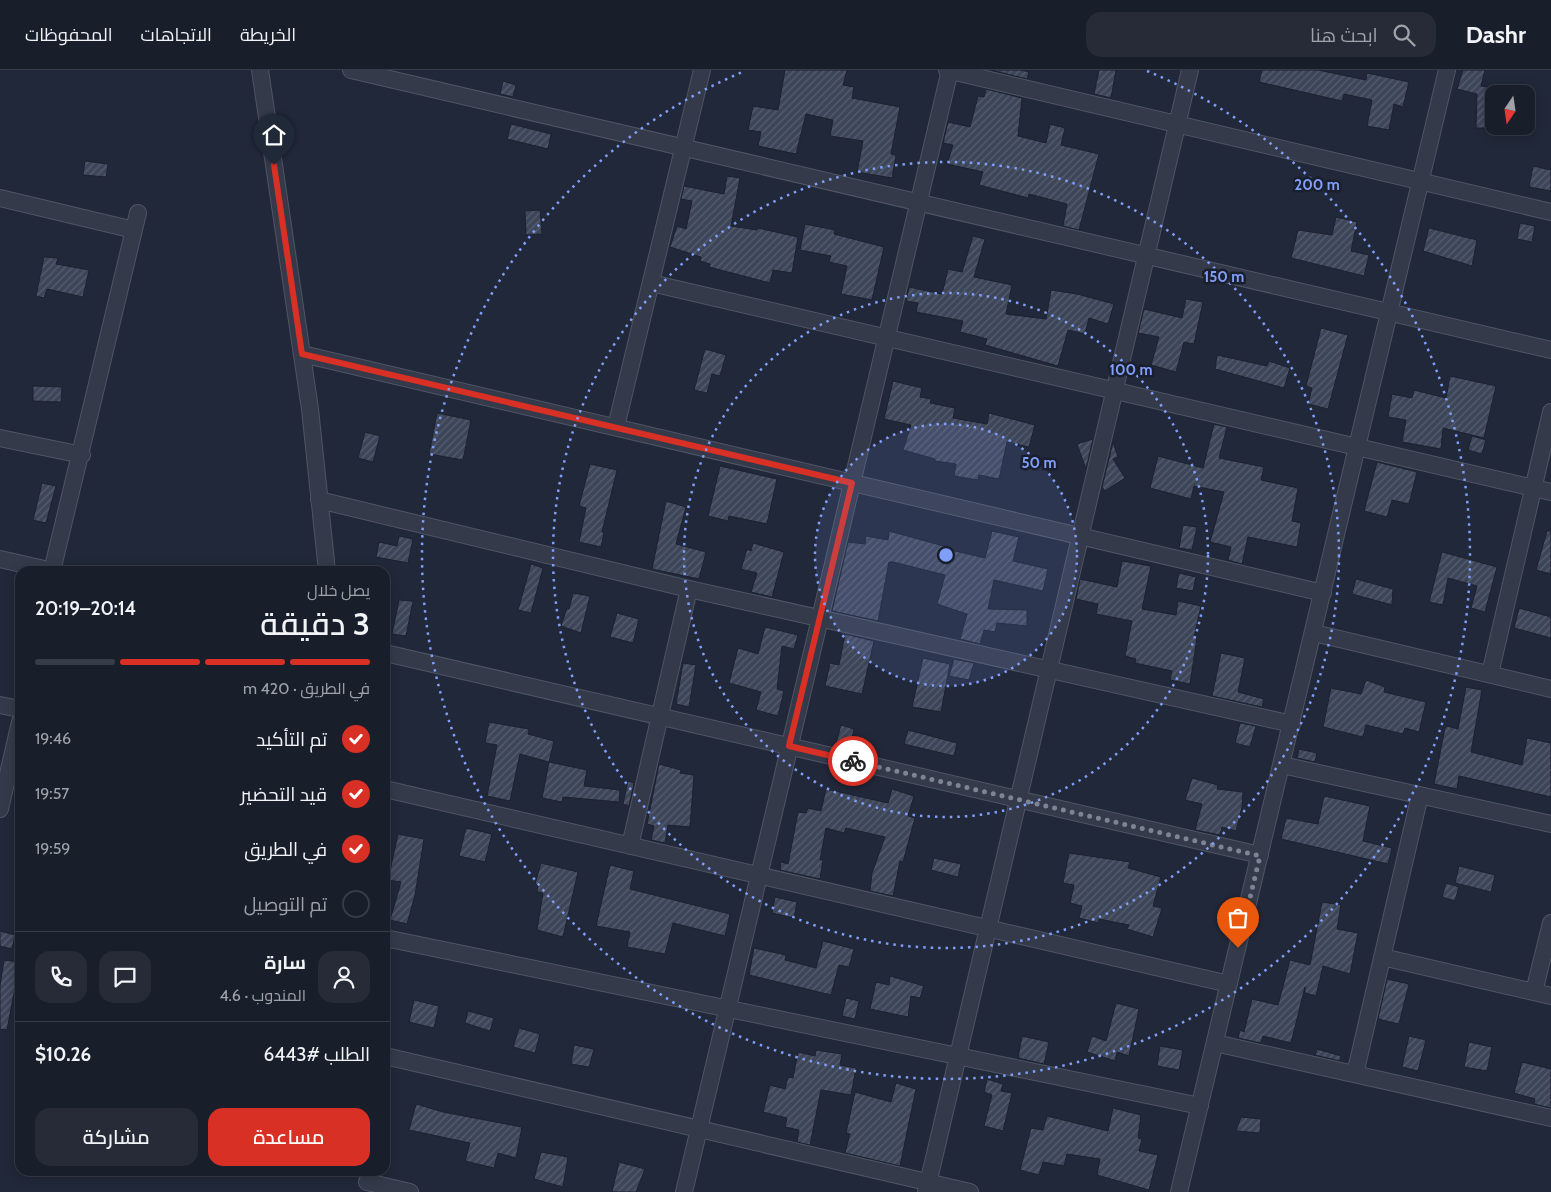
<!DOCTYPE html>
<html lang="ar">
<meta charset="utf-8">
<style>
body{margin:0;font-family:Cabin,Cairo,sans-serif;background:#262b37;color:#f1f3f6;direction:rtl;height:100vh;display:flex;flex-direction:column;font-size:19px;white-space:nowrap}
*{box-sizing:border-box;margin:0}
p{font-size:16px;color:#9fa2a9}
.icon{flex:none;width:28px;height:28px;fill:none;stroke:currentColor;stroke-width:2;stroke-linecap:round;stroke-linejoin:round}
.map{position:relative;flex:1;overflow:hidden;direction:ltr}
.details{position:absolute;left:15px;top:496px;width:375px;height:610px;display:flex;flex-direction:column;background:#191e2b;border-radius:15px;box-shadow:0 2px 12px #0003,0 0 0 1px #373c47;direction:rtl}
.details>*{flex:none}
.needle{width:32px;rotate:193deg}
.controls{position:absolute;left:1485px;top:15px;display:grid;gap:10px}
.controls a{display:grid;place-items:center;width:50px;height:50px;border-radius:10px;background:#191e2b;box-shadow:0 2px 12px #0003,0 0 0 1px #373c47;font-size:25px}
.pin{position:absolute;display:grid;place-items:center;width:42px;height:42px;color:#fff;margin:-51px -21px;border-radius:50% 50% 50% 0;rotate:-45deg;box-shadow:0 0 5px #0007}
.pin .icon{rotate:45deg}
.courier{position:absolute;display:grid;place-items:center;width:50px;height:50px;margin:-25px;border:4px solid #d93025;border-radius:50%;background:#fff;color:#222;box-shadow:0 1px 6px #0007}
.head em{font-style:normal;font-weight:600}
.head div{display:flex;flex-direction:column-reverse}
.head{display:flex;align-items:center;justify-content:space-between;height:85px;padding:0 20px}
h1{font-size:32px;font-weight:600;line-height:38px}
.bar{display:grid;grid-template-columns:repeat(4,1fr);gap:8px 5px;align-content:center;height:60px;padding:0 20px}
.bar i{height:6px;border-radius:4px;background:#373c47}
.bar .on{background:#d93025}
.bar p{grid-column:span 4}
.line{display:flex;align-items:center;gap:12px;padding:0 20px;border-top:1px solid #373c47}
.line div{flex:1}
.round{display:grid;place-items:center;flex:none;width:52px;height:52px;border-radius:15px;background:#262b37}
ol{padding:0 20px;list-style:none}
li{display:flex;align-items:center;gap:15px;height:55px}
li p{margin-inline-start:auto}
li .icon{padding:5px;border-radius:50%;background:#d93025;color:#fff;stroke-width:4}
li:last-child{color:#9fa2a9}
li i{width:28px;height:28px;border:2px solid #373c47;border-radius:50%}
.cta{display:flex;gap:10px;margin-top:auto;padding:10px 20px}
.cta a{flex:1;height:58px;border-radius:15px;background:#d93025;color:#fff;font-size:20px;font-weight:600;line-height:58px;text-align:center}
.cta a+a{background:#262b37;color:#f1f3f6}
header{display:flex;align-items:center;gap:30px;box-sizing:border-box;height:70px;padding:0 25px;background:#191e2b;border-bottom:1px solid #373c47}
header strong{font-size:24px}
nav{display:flex;gap:28px;margin-inline-start:auto;font-size:18px}
.search{width:350px;height:45px;background:#262b37;display:flex;align-items:center;gap:12px;box-sizing:border-box;padding:0 18px;border-radius:15px;color:#9fa2a9;font-size:19px}
.map>svg:first-child{display:block}
</style>
<header>
<strong>Dashr</strong>
<div class="search"><svg class="icon" aria-label="search" viewBox="0 0 24 24"><circle cx="10" cy="10" r="6"/><path d="M15 15l6 6"/></svg>ابحث هنا</div>
<nav><a>الخريطة</a><a>الاتجاهات</a><a>المحفوظات</a></nav>
</header>
<div class="map">
<svg width="1551" height="1122" viewBox="0 0 1551 1122">
<defs>
<pattern id="building-hatch" width="6" height="6" patternUnits="userSpaceOnUse" patternTransform="scale(1.25)"><rect width="6" height="6" fill="#3d4559"/><path d="M-1 1l2-2M0 6l6-6M5 7l2-2" fill="none" stroke="#565e6f"/></pattern>
</defs>
<rect width="100%" height="100%" fill="#212839"/>
<!-- building -->
<path fill="url(#building-hatch)" stroke="#1c2130" d="M785,0h62l-4,15 11,2 -2,11 48,9 -9,47 5,1 -4,23 -35,-6 6,-31 -33,-5 3,-16 -27,-6 -10,40 -38,-8 3,-14 -13,-2 5,-24 25,4z
M991,0h30l8,2 -2,7z
M1099,0h17l-5,28 -17,-4z
M1262,0h56l48,10 1,-7 42,9 -6,25 -9,-3 -5,26 -22,-4 5,-26 -28,-6 -2,7 -83,-19z
M1463,0h22l-4,16 13,2v40h-18l1,-34 -20,-5z
M503,11l13,4 -3,12 -13,-3z
M986,19l36,9 -4,38 28,7 4,-19 15,4 -4,17 38,9 -20,76 -16,-4 4,-22 -38,-10 -1,4 -49,-13 4,-13 -36,-8 6,-19 -10,-2 5,-21 22,5 8,-31 6,1z
M511,54l40,10 -3,15 -41,-10z
M85,91l23,3 -2,13 -23,-2z
M1533,96l18,4v21l-22,-4z
M727,106l13,2 -9,48 26,4 1,-2 40,9 -6,36 -19,-3 -3,13 -61,-16 1,-3 -10,-3 1,-4 -31,-10 7,-21 9,3 6,-28 -11,-2 3,-13 40,8z
M540,140l2,24 -16,1 -1,-24z
M1336,147l21,5 -6,29 18,4 -5,21 -73,-18 7,-28 34,5z
M1520,153l15,3 -3,16 -15,-3z
M805,154l30,6 -1,4 50,13 -12,53 -31,-6 6,-28 -18,-4 2,-6 -31,-6z
M1429,158l48,12 -5,26 -49,-15z
M973,166l12,3 -11,38 38,8 -6,29 40,5 5,-29 26,4 37,10 -6,20 -19,-6 -4,16 -17,-4 -10,36 -73,-21 2,-6 -27,-7 3,-11 -47,-9 2,-9 -12,-2 3,-14 33,7 6,-25 14,3z
M44,187l14,1 -2,6 33,6 -6,27 -36,-8 -3,9 -8,-2z
M1186,229l17,3 -9,42 -10,-2 -8,30 -25,-7 8,-28 -21,-4 6,-24 38,9z
M1321,258l27,7 -20,74 -20,-5 4,-16 -6,-2z
M705,279l21,6 -6,21 -8,-2 -5,19 -13,-3z
M1217,285l50,11 2,-5 21,7 -6,20 -69,-19z
M1450,306l46,10 -12,52 -41,-10 -2,21 -39,-7 4,-22 -18,-3 4,-23 20,4 2,-8 32,8z
M893,311l29,7 -2,9 11,2 -1,4 25,5 -2,10 34,6 2,-11 46,12 -6,22 -22,-5 -8,37 -20,-4 -1,5 -24,-4 2,-12 -21,-3v-2l-32,-9 8,-25 -27,-6z
M33,316l29,1 -1,15 -28,-1z
M437,343l34,7 -8,40 -34,-6z
M1214,354l13,3 -8,31 45,9 -3,13 37,8 -6,33 9,2 -4,24 -49,-10 -6,27 -14,-4 3,-13 -21,-5 14,-50 -30,-6 -3,13 -41,-11 8,-32 45,12z
M365,362l15,4 -7,26 -15,-4z
M1472,366l14,4 -4,14 -14,-4z
M1093,369l-7,30 -9,-25z
M1113,372l5,15 -5,2 12,19 -20,13 -3,-4z
M1377,392l40,10 -8,32 -17,-4 -5,17 -23,-6z
M590,394l27,6 -15,62 2,1 -3,14 -22,-5 7,-34 -7,-2z
M720,396l57,13 -10,45 -38,-8 -1,5 -20,-5z
M42,413l14,3 -10,37 -13,-3z
M666,431l20,6 -10,37 30,8 -7,27 -47,-10z
M1183,455l14,2 -5,23 -13,-2z
M889,461l62,17v2l34,8 7,-27 27,6 -6,24 35,8 -5,22 -49,-11 -6,29 39,1v16l-30,-3 -2,9 -11,-2 -4,14 -20,-5 7,-25 -30,-10 8,-29 -52,-13h-4l-11,59 -46,-10 16,-69 17,2 1,-8 22,4z
M1547,461h4v43l-15,-4z
M399,466l14,3 -5,24 -32,-6 3,-15 18,4z
M753,473l31,9 -12,45 -21,-5 6,-19 -16,-4 6,-20 4,2z
M1442,482l55,15 -12,45 -14,-4 6,-22 -29,-8 -5,27 -14,-3z
M1122,491l29,5 -9,43 34,6 2,-14 23,5 -7,31 3,1 -7,46 -20,-4 2,-9 -37,-8 1,-4 -11,-3 7,-35 -36,-7 2,-10 -22,-5 4,-20 37,8z
M531,494l12,4 -12,45 -13,-3z
M1179,503l17,4 -3,14 -17,-3z
M1356,509l37,10 -1,16 -40,-11z
M573,523l17,3 -9,37 -20,-7 6,-18 2,1z
M399,530l14,1 -7,35 -14,-2z
M1519,538l32,9v21l-37,-10z
M617,543l22,6 -6,24 -23,-6z
M765,557l33,8 -4,14 -12,-3 -5,43 7,2 -6,25 -22,-6 5,-18 -32,-9 9,-35 20,6z
M845,564l29,7 -12,53 -37,-8 5,-23 9,2z
M1221,583l24,5 -7,34 26,7 -2,8 -50,-11z
M923,588l27,6 -9,48 -29,-5z
M954,589l20,4 -5,17 -20,-4z
M683,593l13,2 -7,42 -13,-3z
M1366,610l19,7 -1,5 42,10 -7,30 -14,-4 -2,6 -37,-9 -3,12 -40,-10 8,-39 30,6z
M1466,617l16,3 -11,62 51,13 5,-27 24,5v54l-92,-21 -2,13 -23,-5 11,-56 2,-2 11,3z
M489,652l40,7 -1,5 26,7 -5,21 -29,-8 -10,47 -23,-5 10,-51 -12,-2z
M1240,653l16,3 -6,21 -15,-4z
M841,655l13,4 -5,21 -14,-3z
M908,660l49,13 -3,13 -50,-12z
M1299,679l18,4 -2,9 -18,-4z
M549,692l38,8 -3,16 36,4 -1,12 -56,-5 -1,5 -20,-4z
M659,694l22,6 -1,3 14,2 -4,52 -22,-2 -3,18 -14,-3 3,-14 -7,-2z
M1192,708l26,7 -1,4 26,3 -1,15 -6,24 -14,-4 -2,8 -25,-5 7,-26 -17,-4z
M628,711l6,2 -5,23 -6,-2z
M826,719l62,14 4,-14 22,7 -6,20 7,2 -12,44 -3,-1 -7,35 -23,-5 2,-18 13,-36 -39,-9 -2,5 -18,-5 -6,32h3l-3,19 -40,-9 1,-8 7,2 10,-52 8,1 2,-5 13,3z
M1324,726l46,10 -7,35 29,7 -4,16 -107,-25 5,-21 32,6z
M466,758l26,6 -7,28 -26,-6z
M398,764l26,5 -9,56 -8,29 -17,-4 11,-38 -13,-2z
M1069,783l61,9 -2,6 33,9 -8,29 9,2 -9,29 -26,-8 2,-4 -30,-6 -1,4 -19,-5 3,-12 -12,-3 4,-18 -11,-2z
M934,788l27,6 -3,13 -27,-7z
M541,793l37,9 -15,65 -26,-7 6,-37 -6,-1 1,-7 -3,-1z
M610,795l24,6 -4,18 100,25 -5,22 -52,-13 -8,31 -38,-7 3,-15 -34,-6z
M1459,796l36,9 -4,17 -36,-9z
M1446,813l13,4 -4,14 -13,-4z
M775,827l22,5 -3,16 -22,-5z
M1322,832l19,3 -4,24 21,4 -8,41 -27,-8 -7,30 -11,-3v-6l-14,56 -28,-7 -2,7 -23,-5 2,-8 4,2 8,-33 26,6 12,-45 20,5z
M0,861l15,4 -3,14 -12,-3z
M823,871l31,8 -5,18 -10,-2 -8,30 -82,-20 5,-27 32,7 -1,5 31,8z
M4,890l16,2 -13,68 -7,-1v-43z
M890,906l34,10 -4,12 -9,-2 -3,21 -38,-8 6,-27 13,3z
M1387,909l22,5 -10,40 -21,-5z
M846,928l13,3 -4,18 -13,-3z
M414,930l25,6 -5,22 -25,-6z
M1116,933l23,6 -10,47 -12,-4 -2,9 -28,-9 5,-16 14,5z
M468,941l26,7 -4,13 -25,-8z
M519,958l21,6 -5,19 -22,-6z
M1022,966l27,6 -5,22 -26,-6z
M1409,966l17,4 -8,31 -16,-4z
M1469,972l23,5 -5,24 -23,-4z
M574,975l20,4 -5,18 -18,-3z
M1160,976l23,4 -4,20 -22,-4z
M1317,979l24,7 -1,5 -25,-6z
M816,980l26,4 -2,11 16,3 -5,27 -30,-5 -11,55 -13,-3 2,-12 -14,-3 2,-9 -24,-6 7,-27 15,4 3,-12 5,1 5,-26 17,4z
M1522,992l29,7v39l-17,-4 1,-5 -21,-6z
M987,1009l16,5 -2,7 11,2 -9,38 -19,-5 8,-31 -8,-3z
M896,1013l20,6 -16,77 -55,-13 5,-19 -4,-1 9,-41 36,10z
M416,1034l27,8 79,15 -6,31 -18,-5 -4,15 -29,-7 5,-18 -61,-13z
M1113,1038l28,7 -3,23 4,1 -3,12 19,4 -9,35 -52,-15 3,-16 -33,-5 -3,12 -21,-4 -4,13 -19,-5 11,-42 12,2 4,-14 61,15z
M1241,1047l20,2 -1,14 -24,-2z
M541,1082l27,5 -5,30 -29,-8z
M619,1092l26,7 -9,23h-24z"/>
<g fill="none" stroke-linecap="round" stroke-linejoin="round">
<defs>
<path id="street" d="M260,0l50,339 17,162
M351,0l1200,280
M947,0l604,142
M0,128l134,32
M651,213l900,209
M302,284l1021,239
M616,357l86,-357
M0,368l82,17
M319,430l370,89 603,135
M0,489l53,12
M52,501l86,-358
M1314,563l237,56
M385,583l875,202
M1490,604l61,-262
M0,635l20,4
M1282,695l269,59
M385,719l844,195
M0,739l20,-87
M630,776l59,-257
M385,868l815,168
M1382,887l169,39
M1534,922l17,-69
M1215,973l336,75
M385,986l585,136
M1355,1004l65,-279
M367,1112l43,10
M684,1122l266,-1122
M926,1122l264,-1122
M1179,1122l268,-1122"/>
</defs>
<!-- street casing -->
<use href="#street" stroke="#4f5564" stroke-width="18"/>
<!-- street -->
<use href="#street" stroke="#343a4a" stroke-width="16"/>
</g>
<g fill="none" stroke-linecap="round" stroke-linejoin="round">
<!-- done -->
<path stroke="#7d8495" stroke-width="5" stroke-dasharray="0 9" d="M853,691l407,95 -22,92"/>
<!-- route -->
<path stroke="#d93025" stroke-width="6" d="M274,95l28,189 550,129 -63,263 64,15"/>
</g>
<!-- distance rings -->
<circle cx="946" cy="485" r="131" fill="#819ef9" fill-opacity=".12"/>
<g fill="none" stroke="#819ef9" stroke-width="2.5" stroke-dasharray="2.5 5">
<circle cx="946" cy="485" r="131"/>
<circle cx="946" cy="485" r="262"/>
<circle cx="946" cy="485" r="393"/>
<path d="M1147 1A524 524 0 1 1 745 1"/>
</g>
<circle cx="946" cy="485" r="8" fill="#819ef9" stroke="#1a1f2e" stroke-width="2.5"/>
<g font-size="15" text-anchor="middle" font-weight="bold" fill="#819ef9" stroke="#1a1f2e" stroke-width="5" stroke-linejoin="round" paint-order="stroke">
<text x="1317" y="120">200 m</text>
<text x="1224" y="212">150 m</text>
<text x="1131" y="305">100 m</text>
<text x="1039" y="398">50 m</text>
</g>
</svg>
<div class="controls">
<a><svg class="needle" viewBox="-14 -14 28 28"><path d="M0-13l5 13h-10z" fill="#e53935"/><path d="M0 13l5-13h-10z" fill="#9fa2a9"/></svg></a>
</div>
<div class="pin" style="left:1238px;top:878px;background:#ea580c"><svg class="icon" aria-label="bag" viewBox="0 0 24 24"><path d="M5 8h14l-1 12H6zM9 8a3 3 0 0 1 6 0"/></svg></div>
<div class="pin" style="left:274px;top:95px;background:#1f2937"><svg class="icon" aria-label="home" viewBox="0 0 24 24"><path d="M3 11l9-7 9 7M6 9v11h12V9"/></svg></div>
<div class="courier" style="left:853px;top:691px"><svg class="icon" aria-label="bike" viewBox="0 0 24 24"><circle cx="6" cy="16" r="4"/><circle cx="18" cy="16" r="4"/><path d="M6 16l4-8h5l3 8M10 8l3 8H6M13 5h3"/></svg></div>
<section class="details">
<div class="head"><div><h1>3 دقيقة</h1><p>يصل خلال</p></div><em>20:14–20:19</em></div>
<div class="bar"><i class="on"></i><i class="on"></i><i class="on"></i><i></i><p>في الطريق · 420 m</p></div>
<ol>
<li><svg class="icon" aria-label="check" viewBox="0 0 24 24"><path d="M5 12l5 5 9-10"/></svg>تم التأكيد<p>19:46</p></li>
<li><svg class="icon" aria-label="check" viewBox="0 0 24 24"><path d="M5 12l5 5 9-10"/></svg>قيد التحضير<p>19:57</p></li>
<li><svg class="icon" aria-label="check" viewBox="0 0 24 24"><path d="M5 12l5 5 9-10"/></svg>في الطريق<p>19:59</p></li>
<li><i></i>تم التوصيل</li>
</ol>
<div class="line" style="height:90px"><a class="round"><svg class="icon" aria-label="person" viewBox="0 0 24 24"><circle cx="12" cy="8" r="4"/><path d="M4 21q1-7 8-7t8 7"/></svg></a><div><b>سارة</b><p>المندوب · 4.6</p></div><a class="round"><svg class="icon" aria-label="chat" viewBox="0 0 24 24"><path d="M4 5h16v11H9l-5 4z"/></svg></a><a class="round"><svg class="icon" aria-label="phone" viewBox="0 0 24 24"><path d="M5 4h4l2 5-3 2q2 4 5 5l2-3 5 2v4C11 20 4 13 5 4z"/></svg></a></div>
<div class="line" style="height:65px"><div>الطلب #6443</div><b>$10.26</b></div>
<div class="cta"><a>مساعدة</a><a>مشاركة</a></div>
</section>
</div>
